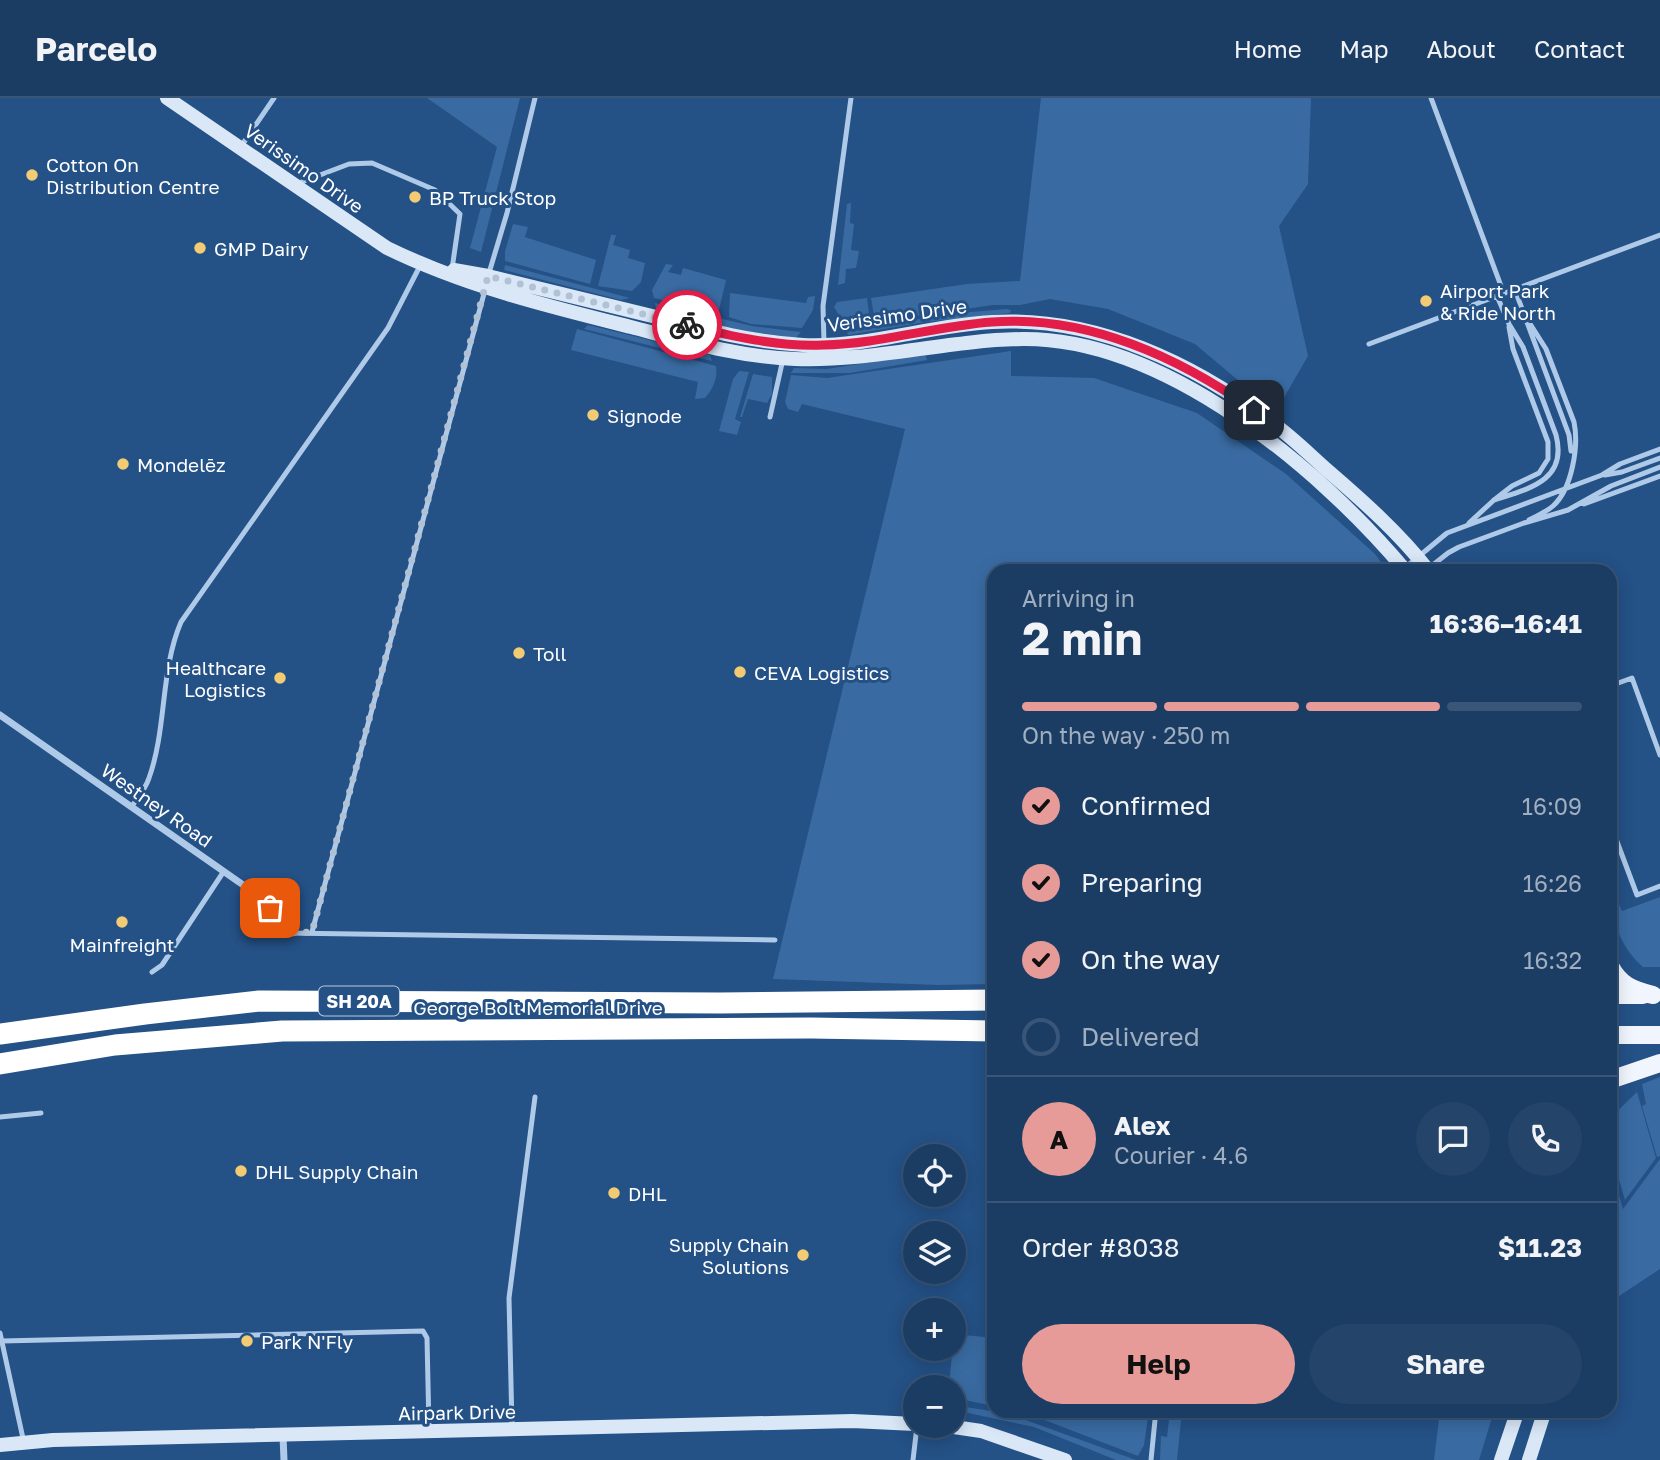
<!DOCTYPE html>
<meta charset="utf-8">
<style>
body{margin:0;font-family:"Golos Text",sans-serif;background:#24446a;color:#f1f3f6;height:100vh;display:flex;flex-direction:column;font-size:26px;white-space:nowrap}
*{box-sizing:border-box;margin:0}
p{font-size:23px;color:#a0aebf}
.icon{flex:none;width:38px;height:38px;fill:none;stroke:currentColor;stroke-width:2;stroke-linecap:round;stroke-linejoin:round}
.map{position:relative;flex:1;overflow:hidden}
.details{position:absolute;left:987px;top:466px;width:630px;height:854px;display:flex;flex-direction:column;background:#1b3d64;border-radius:21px;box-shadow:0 4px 18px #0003,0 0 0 2px #395678}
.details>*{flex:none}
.controls{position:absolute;left:903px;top:1046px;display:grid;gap:14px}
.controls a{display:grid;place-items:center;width:63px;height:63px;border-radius:50%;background:#1b3d64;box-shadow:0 4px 18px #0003,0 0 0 2px #395678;font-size:35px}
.pin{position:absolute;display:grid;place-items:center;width:60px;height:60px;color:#fff;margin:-30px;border-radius:14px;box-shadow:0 4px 10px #0006}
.courier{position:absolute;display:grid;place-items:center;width:70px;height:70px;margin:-35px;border:5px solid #e11d48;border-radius:50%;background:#fff;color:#222;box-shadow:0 2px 9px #0007}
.headline em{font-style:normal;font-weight:700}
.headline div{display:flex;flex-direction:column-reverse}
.headline{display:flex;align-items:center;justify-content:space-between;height:119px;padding:0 35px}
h1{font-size:46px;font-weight:700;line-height:52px}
.bar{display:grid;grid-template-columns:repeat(4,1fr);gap:10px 7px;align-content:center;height:84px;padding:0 35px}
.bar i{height:9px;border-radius:5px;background:#395678}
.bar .on{background:#e69b98}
.bar p{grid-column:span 4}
.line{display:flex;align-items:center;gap:18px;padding:0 35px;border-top:2px solid #395678}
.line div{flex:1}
.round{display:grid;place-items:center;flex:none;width:74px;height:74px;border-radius:37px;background:#24446a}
ol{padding:0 35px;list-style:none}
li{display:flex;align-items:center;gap:21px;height:77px}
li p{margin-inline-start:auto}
li .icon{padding:7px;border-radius:50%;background:#e69b98;color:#111;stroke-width:4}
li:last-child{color:#a0aebf}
li i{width:38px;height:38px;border:4px solid #395678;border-radius:50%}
.primary-button{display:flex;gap:14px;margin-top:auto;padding:14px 35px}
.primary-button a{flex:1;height:80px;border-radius:42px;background:#e69b98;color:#111;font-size:28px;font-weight:700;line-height:80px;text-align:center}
.primary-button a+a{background:#24446a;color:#f1f3f6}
header{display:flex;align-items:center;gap:42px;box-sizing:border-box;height:98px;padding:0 35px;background:#1b3d64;border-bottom:2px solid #395678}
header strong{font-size:33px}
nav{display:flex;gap:38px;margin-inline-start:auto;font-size:24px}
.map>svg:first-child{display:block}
</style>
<header>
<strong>Parcelo</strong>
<nav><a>Home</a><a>Map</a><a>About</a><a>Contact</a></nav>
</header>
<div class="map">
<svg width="1660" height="1362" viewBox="0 0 1660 1362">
<rect width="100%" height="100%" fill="#245186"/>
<!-- green -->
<path fill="#396ba2" d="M427,0h93l-39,154 -11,-4 27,-101z
M1041,0h270l-3,86 -29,42 29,130 -30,52 -26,-16 -57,-48 -87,-35 -58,-10 -30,6h-27l-118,17 -4,-24 96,-14 53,-3z
M851,105l-1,20 4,1 -3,26 8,1 -3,17 -10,1 -1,14 -7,2 9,-81z
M513,126l15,3 -3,10 71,23 -6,24 -85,-23v-10z
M611,137h5l-3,10 17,5 -2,8 17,5 -4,19 -9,9 -34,-5z
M666,166l7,1 -5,7 13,3 2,-7 43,12 -8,34 -64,-16 -2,-8z
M505,167l125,33 -9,2 -117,-30z
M730,195l76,10 2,-6 7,-1 -2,14 -11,18 -51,-4 -22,-7z
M867,200l3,24 -24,5 -12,-20 3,-5z
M655,205l97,23 49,6 -5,6 -72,-10 -68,-19z
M1006,211l5,1 -1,3 -84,9 -78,13 -2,-5 113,-17z
M588,227l122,30 2,6 -128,-32z
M577,231l139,37c2,12 -3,23 -11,32l-10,1 3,-17 -127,-32z
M1011,253v25l83,2 103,35 89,61 89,80 12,16h-393v414l-56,1 -165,-6 132,-550 -103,-25 -4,8 -10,-3 -3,-7 6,-27 36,3z
M925,256l2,6 -77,13h-59l3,-5 32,1z
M739,273l10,1 -14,47 6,3 -4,13 -18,-4 14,-52z
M753,276l19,3v17l-5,9 -19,-4 -6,18h-2z
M1610,787l12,26 38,-14v70h-17c-24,-21 -33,-51 -33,-82z
M1660,979v79l-3,1 -15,-51 4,-2 -4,-20z
M1637,994l19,66 -31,42 -14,-48 4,-1 -5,-19v-14z
M1660,1061v110l-50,33v-136l13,43z
M954,1236l40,4v68l-40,-8v-10h-8l3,-2z
M954,1307l55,9 127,46h-20l-82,-33 -80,-17z
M1014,1313l135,-1v1l-5,34 -6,11 -109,-42z
M1170,1313h12l-5,49h-17l1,-24 6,1z
M1440,1313h54l-15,49h-45z"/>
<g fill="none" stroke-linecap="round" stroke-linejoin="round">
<!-- lane -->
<path stroke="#afcae8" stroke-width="5" d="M1431,0l73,196
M242,47l32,-47
M299,85l50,-19 23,-1 63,27 25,24 -8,55
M489,175l18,-60 28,-115
M1515,192l54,145 2,16
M1527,221l19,30 28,73c5,24 -2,67 -21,84 -7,6 -16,10 -24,14
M824,245l-1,-37 28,-208
M1369,246l291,-109
M770,319l13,-58
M1605,377l17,-3 38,-14
M1494,402c34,-11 74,-19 62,-65l-33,-88 -14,-23 -12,-28
M1584,406l76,-28
M1469,425l25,-23 18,-14 27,-13 9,-14v-17l-35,-93 -4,-22
M1406,469l41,-34 155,-58 18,-11 40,-15
M1429,470l19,-15 11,-6 65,-24 44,-13 43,-24 49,-19
M1610,588l22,-8 28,77
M132,708c6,-8 14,-18 17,-28 18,-50 11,-107 32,-156l207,-294 33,-64
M1610,725l27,72 23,-9
M312,834l173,-642
M285,835l490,7
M152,874l10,-7 62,-94
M0,1019l41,-4
M0,1235l24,110
M2,1243l421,-10 4,7 2,91
M512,1329l-3,-129 26,-201
M913,1362l4,-34
M1151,1362l5,-50"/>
<!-- street -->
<path stroke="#afcae8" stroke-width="7" d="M0,617l256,179 14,14 15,25
M283,1338l1,24"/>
<!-- secondary -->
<path stroke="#d9e7f7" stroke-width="14" d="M167,0l220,150c78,38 160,58 244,79 54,14 108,30 164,32 76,3 152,-19 228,-20 142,-1 296,129 382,231
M454,172l34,6c53,13 106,26 160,39 51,13 102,27 155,30 64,3 127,-20 189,-23 104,-6 203,42 283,103 18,13 35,30 52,45 36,31 72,63 101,100
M947,1328l34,5 84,29
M0,1347l53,-5 799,-19 63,3
M1501,1362l17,-50
M1529,1362l16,-50"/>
<!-- primary -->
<path stroke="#f1f6fe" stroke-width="18" d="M1610,868c10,19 22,24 43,29
M1610,897h33
M1610,937h50
M1610,982l50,-17"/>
<!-- highway -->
<path stroke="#fff" stroke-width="21" d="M0,936l145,-20 114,-13 461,2 274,-3
M0,966l115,-19 167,-14 529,-3 183,3"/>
</g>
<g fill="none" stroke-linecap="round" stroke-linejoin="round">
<!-- done -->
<path stroke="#b2c2d5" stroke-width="7" stroke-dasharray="0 12.6" d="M270,810l15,25 27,-1 176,-656 199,49"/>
<!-- route -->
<path stroke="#e11d48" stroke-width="9" d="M687,227c43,11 91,22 136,20 57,-1 112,-19 169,-23 95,-7 186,35 262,88"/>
</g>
<!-- markers -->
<g fill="#f3cb72" stroke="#245186" stroke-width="2.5">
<circle cx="32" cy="77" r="7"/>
<circle cx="415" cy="99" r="7"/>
<circle cx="200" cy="150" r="7"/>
<circle cx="1426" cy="203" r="7"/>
<circle cx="593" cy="317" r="7"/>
<circle cx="123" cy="366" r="7"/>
<circle cx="519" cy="555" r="7"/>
<circle cx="740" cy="574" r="7"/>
<circle cx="280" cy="580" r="7"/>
<circle cx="122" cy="824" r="7"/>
<circle cx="241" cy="1073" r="7"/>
<circle cx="614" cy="1095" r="7"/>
<circle cx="803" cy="1157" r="7"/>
<circle cx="247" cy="1243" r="7"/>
</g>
<g text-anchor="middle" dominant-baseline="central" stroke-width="6" stroke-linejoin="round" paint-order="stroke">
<!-- shield labels -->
<rect fill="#245186" stroke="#bdcbdb" stroke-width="2" x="319" y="888.5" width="80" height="29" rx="5"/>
<g font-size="18" font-weight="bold" fill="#fff">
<text x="359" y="903">SH 20A</text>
</g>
<!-- poi labels -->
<g font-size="19" fill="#fff" stroke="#245186" text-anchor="start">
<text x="46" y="66">Cotton On<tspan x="46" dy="22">Distribution Centre</tspan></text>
<text x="429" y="99">BP Truck Stop</text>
<text x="214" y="150">GMP Dairy</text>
<text x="1440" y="192">Airport Park<tspan x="1440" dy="22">&amp; Ride North</tspan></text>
<text x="607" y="317">Signode</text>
<text x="137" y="366">Mondelēz</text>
<text x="533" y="555">Toll</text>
<text x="266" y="569" text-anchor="end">Healthcare<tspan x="266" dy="22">Logistics</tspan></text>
<text x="754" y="574">CEVA Logistics</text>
<text x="122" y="846" text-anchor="middle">Mainfreight</text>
<text x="255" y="1073">DHL Supply Chain</text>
<text x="628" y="1095">DHL</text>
<text x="789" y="1146" text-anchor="end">Supply Chain<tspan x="789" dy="22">Solutions</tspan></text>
<text x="261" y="1243">Park N'Fly</text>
</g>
<!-- street labels -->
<g font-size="19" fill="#fff" stroke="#245186">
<text transform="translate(304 70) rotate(35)">Verissimo Drive</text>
<text transform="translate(897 217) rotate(-8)">Verissimo Drive</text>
<text transform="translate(157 707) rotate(35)">Westney Road</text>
<text x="538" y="909">George Bolt Memorial Drive</text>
<text transform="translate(457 1314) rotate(-1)">Airpark Drive</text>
</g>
</g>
</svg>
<div class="controls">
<a><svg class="icon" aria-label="locate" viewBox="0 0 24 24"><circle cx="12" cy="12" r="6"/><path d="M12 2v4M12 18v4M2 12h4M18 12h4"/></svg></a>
<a><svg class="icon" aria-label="layers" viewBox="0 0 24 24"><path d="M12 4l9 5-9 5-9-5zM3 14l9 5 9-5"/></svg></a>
<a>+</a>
<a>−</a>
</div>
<div class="pin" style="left:270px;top:810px;background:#ea580c"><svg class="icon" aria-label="bag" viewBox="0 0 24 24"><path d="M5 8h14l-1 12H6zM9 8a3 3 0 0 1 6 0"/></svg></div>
<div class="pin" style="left:1254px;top:312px;background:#1f2937"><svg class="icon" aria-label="home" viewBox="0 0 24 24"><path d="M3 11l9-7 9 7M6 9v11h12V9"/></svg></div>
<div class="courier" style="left:687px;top:227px"><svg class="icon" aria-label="bike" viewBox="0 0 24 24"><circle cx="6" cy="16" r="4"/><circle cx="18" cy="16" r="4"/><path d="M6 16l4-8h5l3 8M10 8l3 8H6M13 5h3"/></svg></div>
<section class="details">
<div class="headline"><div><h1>2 min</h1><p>Arriving in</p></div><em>16:36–16:41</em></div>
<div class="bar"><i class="on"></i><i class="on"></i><i class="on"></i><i></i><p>On the way · 250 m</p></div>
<ol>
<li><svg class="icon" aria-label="check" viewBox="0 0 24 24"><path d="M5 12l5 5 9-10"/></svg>Confirmed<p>16:09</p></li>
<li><svg class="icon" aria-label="check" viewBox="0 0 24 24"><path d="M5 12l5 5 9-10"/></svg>Preparing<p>16:26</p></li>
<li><svg class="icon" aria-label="check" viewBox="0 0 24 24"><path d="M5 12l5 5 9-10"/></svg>On the way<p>16:32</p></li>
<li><i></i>Delivered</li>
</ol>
<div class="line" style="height:126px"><b class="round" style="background:#e69b98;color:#111">A</b><div><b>Alex</b><p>Courier · 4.6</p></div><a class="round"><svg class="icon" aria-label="chat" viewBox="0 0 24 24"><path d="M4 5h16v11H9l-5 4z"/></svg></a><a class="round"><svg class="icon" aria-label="phone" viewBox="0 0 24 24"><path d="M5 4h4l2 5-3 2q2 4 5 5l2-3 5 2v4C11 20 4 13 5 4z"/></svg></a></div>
<div class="line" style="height:91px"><div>Order #8038</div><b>$11.23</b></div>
<div class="primary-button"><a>Help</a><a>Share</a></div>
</section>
</div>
